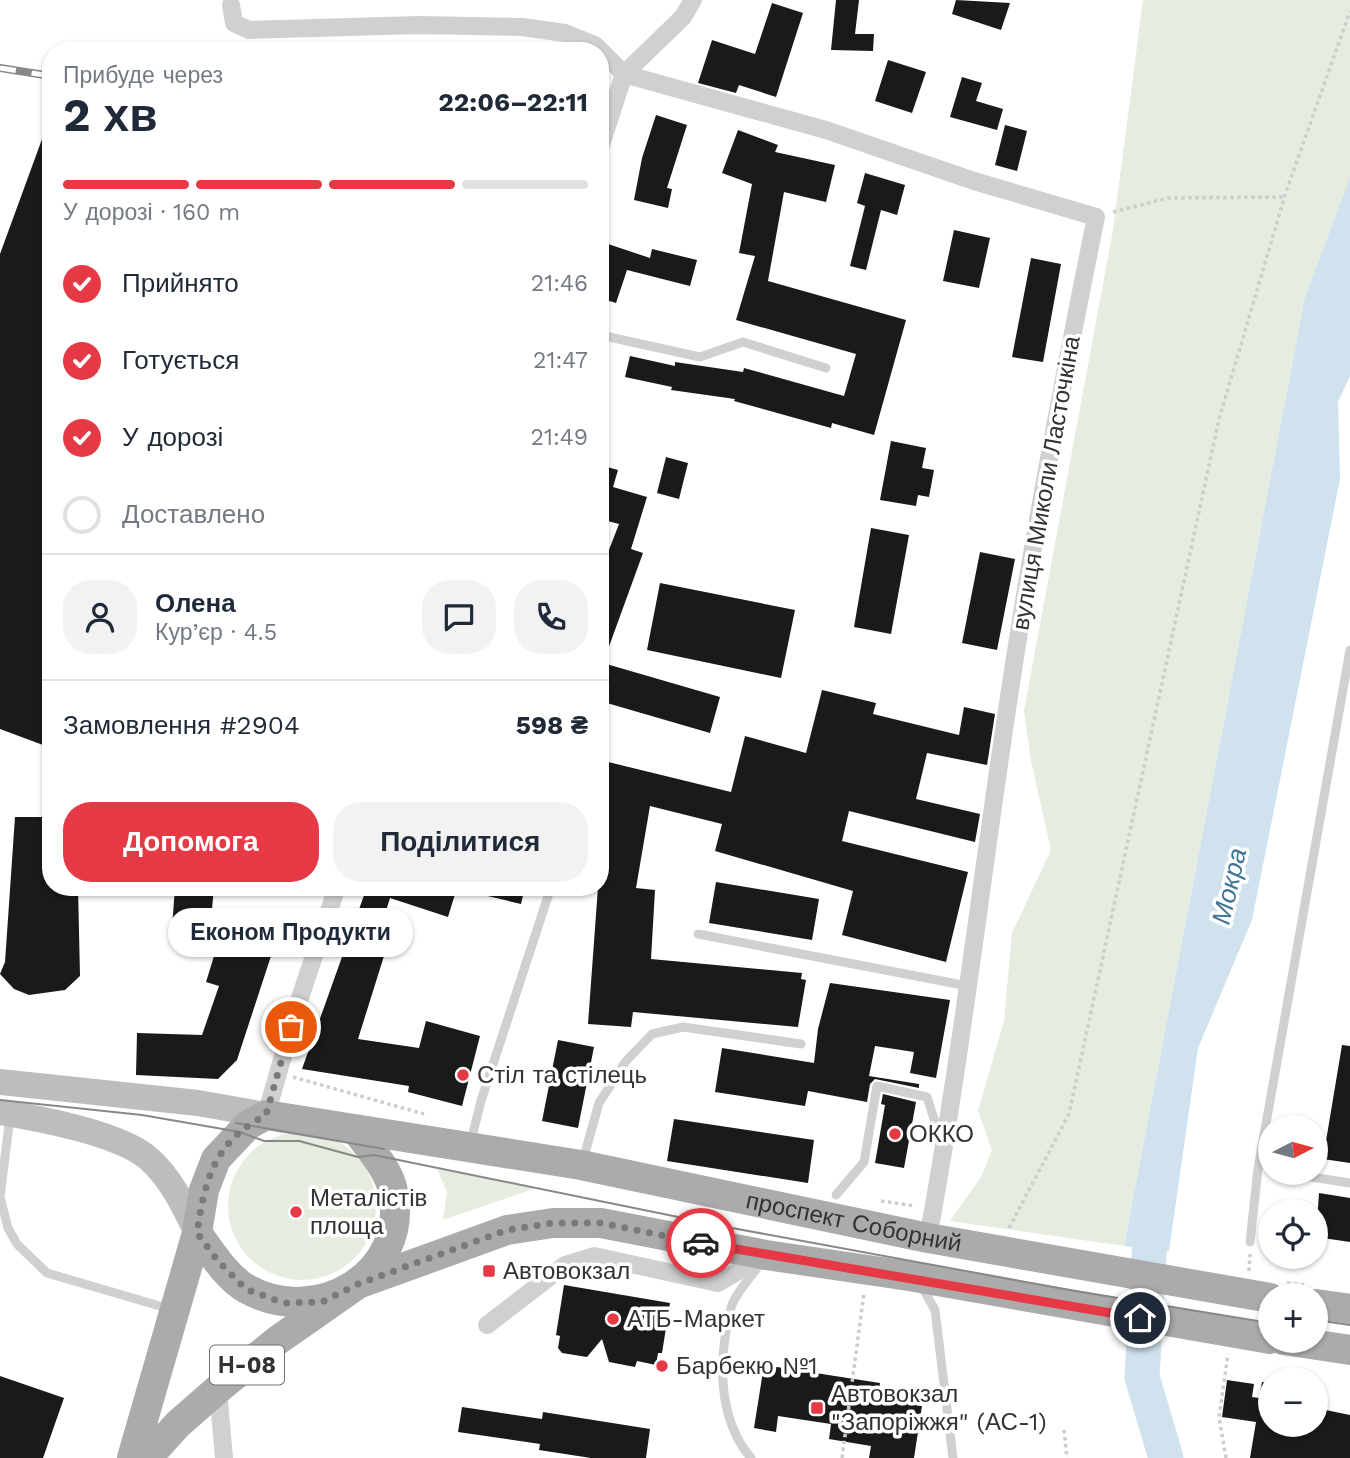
<!DOCTYPE html>
<html lang="uk">
<meta charset="utf-8">
<style>
body{margin:0;font-family:"Work Sans",sans-serif;background:#f2f2f3;color:#1f2937;height:100vh;display:flex;flex-direction:column;font-size:26px;white-space:nowrap}
*{box-sizing:border-box;margin:0}
p{font-size:23px;color:#747a83}
.icon{flex:none;width:38px;height:38px;fill:none;stroke:currentColor;stroke-width:2;stroke-linecap:round;stroke-linejoin:round}
.map{position:relative;flex:1;overflow:hidden}
.drawer{position:absolute;left:42px;top:42px;width:567px;height:854px;display:flex;flex-direction:column;background:#fff;border-radius:28px;box-shadow:0 2px 5px #0004}
.drawer>*{flex:none}
.needle{width:46px;rotate:84deg}
.controls{position:absolute;left:1258px;top:1115px;display:grid;gap:14px}
.controls a{display:grid;place-items:center;width:70px;height:70px;border-radius:50%;background:#fff;box-shadow:0 2px 5px #0004;font-size:35px}
.pin{position:absolute;display:grid;place-items:center;width:60px;height:60px;color:#fff;margin:-30px;border:4px solid #fff;border-radius:50%;box-shadow:0 2px 7px #0007}
.courier{position:absolute;display:grid;place-items:center;width:70px;height:70px;margin:-35px;border:5px solid #e63946;border-radius:50%;background:#fff;color:#222;box-shadow:0 2px 9px #0007}
.bubble{position:absolute;height:49px;border-radius:24px;background:#fff;box-shadow:0 2px 5px #0004;font-size:23px;font-weight:700;line-height:49px;text-align:center}
.summary em{font-style:normal;font-weight:700}
.summary div{display:flex;flex-direction:column-reverse}
.summary{display:flex;align-items:center;justify-content:space-between;height:119px;padding:0 21px}
h1{font-size:46px;font-weight:700;line-height:52px}
.bar{display:grid;grid-template-columns:repeat(4,1fr);gap:10px 7px;align-content:center;height:84px;padding:0 21px}
.bar i{height:9px;border-radius:5px;background:#e0e1e3}
.bar .current{background:#e63946}
.bar p{grid-column:span 4}
.line{display:flex;align-items:center;gap:18px;padding:0 21px;border-top:2px solid #e0e1e3}
.line div{flex:1}
.round{display:grid;place-items:center;flex:none;width:74px;height:74px;border-radius:28px;background:#f2f2f3}
ol{padding:0 21px;list-style:none}
li{display:flex;align-items:center;gap:21px;height:77px}
li p{margin-inline-start:auto}
li .icon{padding:7px;border-radius:50%;background:#e63946;color:#fff;stroke-width:4}
li:last-child{color:#747a83}
li i{width:38px;height:38px;border:4px solid #e0e1e3;border-radius:50%}
.action{display:flex;gap:14px;margin-top:auto;padding:14px 21px}
.action a{flex:1;height:80px;border-radius:28px;background:#e63946;color:#fff;font-size:28px;font-weight:700;line-height:80px;text-align:center}
.action a+a{background:#f2f2f3;color:#1f2937}
.map>svg:first-child{display:block}
</style>
<div class="map">
<svg width="1350" height="1458" viewBox="0 0 1350 1458">
<rect width="100%" height="100%" fill="#fff"/>
<!-- green -->
<path fill="#e6ecdf" d="M1143,0h207v177l-45,120 -181,949 -174,-25 31,-44 11,-27 -14,-39 26,-90 8,-88 39,-83 -20,-89 -7,-50 89,-481z
M228 1206a74 74 0 1 1 148 0a74 74 0 1 1-148 0Z
M437,1169l99,19 -93,32 4,-28z"/>
<!-- water -->
<path fill="#cfe2ee" d="M1350,177v199l-12,26 2,77 -88,441 -54,128 -29,203 -45,-5 181,-949z"/>
<g fill="none" stroke-linecap="round" stroke-linejoin="round">
<!-- river -->
<path stroke="#cfe2ee" stroke-width="35" d="M1152,1203l-10,174 24,81"/>
</g>
<!-- building -->
<path fill="#1a1a1a" d="M836,0h23l-4,34h19l-1,17 -42,-1z
M956,0l54,3 -9,27 -49,-16z
M772,3l31,10 -27,84 -37,-12 -3,8 -38,-10 14,-43 43,14z
M888,60l38,12 -14,41 -37,-12z
M962,77l20,6 -6,18 27,8 -6,21 -47,-13z
M656,115l31,10 -20,63 5,1 -4,19 -34,-8 8,-42z
M49,120h2v628l-51,-19v-475z
M1005,125l22,6 -10,40 -22,-6z
M738,130l40,15 -3,7 60,13 -9,37 -42,-10 -16,89 138,39 -32,115 -42,-12 -1,5 -97,-27 1,-2 -64,-9 1,-3 -47,-10 5,-21 45,10v-4l68,10 1,-4 100,28 12,-42 -120,-34 19,-64 -16,-3 13,-69 -30,-11z
M865,173l40,12 -8,30 -16,-5 -15,60 -16,-4 15,-60 -8,-3z
M954,230l36,8 -11,50 -36,-7z
M608,244l42,14 2,-9 45,11 -7,26 -63,-16 -11,33 -16,-5v-30z
M1031,258l30,6 -18,98 -31,-5z
M891,441l35,7 -4,20 12,2 -5,27 -11,-2 -2,11 -36,-6z
M666,457l22,6 -9,36 -22,-6z
M600,465l18,5 -5,17 34,10 -16,52 12,4 -40,110 117,34 -10,36 -110,-32v-128l19,-49 -19,-5z
M871,528l38,7 -18,99 -37,-7z
M980,552l35,7 -18,91 -35,-7z
M660,583l135,27 -14,68 -134,-28z
M822,690l54,13 -3,11 86,21 5,-28 31,7 -8,51 -60,-12 -11,46 64,15 -5,28 -126,-31 -7,30 126,31 -22,90 -104,-27 11,-44 -138,-40 7,-27 -72,-18 -14,82 19,2 -4,69 151,14 -1,6 5,1 -8,47 -165,-15 -2,15 -43,-3 10,-137h2v-127l131,32 14,-56 61,17z
M15,817h36v70h27l2,89 -15,14 -36,5 -15,-6 -14,-15 5,-12z
M716,882l103,17 -7,41 -103,-17z
M175,887h39l-4,44 -38,-3z
M367,887h76l13,4 -8,26 -58,-19 -12,38 11,4 -31,99 61,9 7,-27 54,15 -18,70 -54,-14 1,-6 -107,-17z
M475,887h50l-4,17 -46,-11z
M219,940l52,16 -34,104 -19,19 -82,-4 1,-42 65,2 17,-49 -13,-4z
M830,983l120,17 -14,78 -26,-5 4,-21 -39,-6 -6,30 50,8v4l-44,-9 -5,5 -3,18 -59,-11 -3,15 -90,-14 7,-44 92,15 4,-34z
M558,1040l36,7 -16,81 -36,-7z
M1342,1045l8,1v117l-27,-4z
M883,1094l33,8 -12,66 -29,-5 10,-58 -4,-1z
M674,1119l140,21 -6,43 -141,-22z
M1319,1193l31,5v44l-34,-5z
M564,1285l106,18 -8,50h-4l-2,12 -19,-4 -2,6 -26,-5 -7,-23 -15,18 -25,-4 -4,-5 2,-12 -4,-1z
M764,1365l116,18 -2,16 44,7 -8,52h-45l2,-12 -42,-7 2,-15 -53,-8 -2,16 -22,-4z
M0,1376l64,22 -21,60h-43z
M1227,1380l27,4 -2,13 7,1 3,-16 8,1v41h46v-16l34,7v43h-100l6,-36 -34,-5z
M462,1407l80,12 1,-7 107,17 -4,29h-55l-52,-8 1,-6 -82,-12z"/>
<g fill="none" stroke-linecap="round" stroke-linejoin="round">
<!-- path -->
<path stroke="#cdcdcd" stroke-width="3.5" stroke-dasharray="3.5 3.5" stroke-linecap="butt" d="M1113,212l55,-14 116,-1
M293,1077l131,37
M881,1201l34,5
M1009,1228l60,-114 150,-695 67,-227 64,-181
M1249,1271l1,-17
M1287,1283l17,2
M1064,1430l3,28
M842,1458l22,-165
M1226,1458l-7,-41 9,-63"/>
<!-- lane -->
<path stroke="#d0d0d0" stroke-width="9" d="M600,335l100,22 43,-15 83,26
M698,934l270,52
M10,1117l-10,80 8,31 9,16 30,29 123,36
M470,1145l11,-44 70,-214
M583,1160l16,-57 27,-42 26,-27 31,-7 118,17
M1280,1172l70,11
M836,1195l28,-33 13,-76 50,11 13,41
M1250,1242l8,-73 92,-519
M921,1285l14,25 18,148
M751,1458c-34,-40 -33,-100 -20,-150 4,-15 21,-32 30,-45"/>
<!-- street -->
<path stroke="#d0d0d0" stroke-width="18" d="M231,5l3,18 15,7 170,-5 103,2 43,6 30,12 29,29 202,56 148,51 122,36c-30,148 -59,297 -82,447 -30,191 -51,384 -86,574
M600,148l24,-74 59,-57 10,-17
M266,1115l32,-111 39,-117
M487,1325l78,-60 29,-9 124,27 48,-28
M218,1389l6,69"/>
<!-- secondary -->
<path stroke="#bdbdbd" stroke-width="26" d="M0,1082l198,21 68,12
M0,1112c37,6 119,21 148,46 23,20 36,48 49,75"/>
<!-- primary -->
<g stroke="#ababab" stroke-width="30">
<path d="M197,1233c14,19 30,45 50,56 70,39 163,-15 146,-98 -4,-21 -24,-43 -36,-60"/>
<path d="M1316,1304l34,5"/>
<path d="M1284,1340l66,10"/>
<path id="s1" d="M132,1458l65,-225 7,-43 12,-31 32,-34 18,-10 315,50 347,73 342,60"/>
<path d="M147,1458l31,-34 40,-35 60,-49 80,-56 149,-54 46,-7h48l165,32 143,21 361,63"/>
</g>
<!-- tram -->
<path stroke="#888" stroke-width="2" d="M0,1100l142,15 98,17 24,9h35l59,16 16,-2 358,73 337,62 201,33
M236,1123l148,26
M1316,1320l34,5"/>
<defs>
<path id="rail" d="M0,68l51,8"/>
</defs>
<!-- rail casing -->
<use href="#rail" stroke="#888" stroke-width="8"/>
<!-- rail -->
<use href="#rail" stroke="#fff" stroke-width="5" stroke-dasharray="16" stroke-linecap="butt"/>
</g>
<g fill="none" stroke-linecap="round" stroke-linejoin="round">
<!-- done -->
<path stroke="#7a7a7a" stroke-width="7" stroke-dasharray="0 12.6" d="M291,1027l-25,88c-52,27 -61,64 -69,118l21,28 28,28 37,14 39,-1 36,-18 149,-54 46,-7h48l100,20"/>
<!-- route -->
<path stroke="#e63946" stroke-width="9" d="M701,1243l439,75"/>
</g>
<!-- markers -->
<g fill="#e63946" stroke="#fff" stroke-width="2.5">
<circle cx="463" cy="1075" r="7"/>
<circle cx="895" cy="1134" r="7"/>
<circle cx="296" cy="1212" r="7"/>
<rect x="482" y="1264" width="14" height="14" rx="3.5"/>
<circle cx="613" cy="1319" r="7"/>
<circle cx="662" cy="1366" r="7"/>
<rect x="810" y="1401" width="14" height="14" rx="3.5"/>
</g>
<g text-anchor="middle" dominant-baseline="central" stroke-width="7" stroke-linejoin="round" paint-order="stroke">
<!-- shield labels -->
<rect fill="#fff" stroke="#707070" stroke-width="2" x="210" y="1345.5" width="74" height="39" rx="5"/>
<g font-size="23" font-weight="bold" fill="#333">
<text x="247" y="1365">Н-08</text>
</g>
<!-- street labels -->
<g font-size="24" fill="#333" stroke="#fff">
<text transform="translate(1046 483) rotate(-80)">вулиця Миколи Ласточкіна</text>
<text stroke="none"><textPath href="#s1" startOffset="976">проспект Соборний</textPath></text>
</g>
<!-- poi labels -->
<g font-size="24" fill="#333" stroke="#fff" text-anchor="start">
<text x="477" y="1075">Стіл та стілець</text>
<text x="909" y="1134">ОККО</text>
<text x="310" y="1198">Металістів<tspan x="310" dy="28">площа</tspan></text>
<text x="503" y="1271">Автовокзал</text>
<text x="627" y="1319">АТБ-Маркет</text>
<text x="676" y="1366">Барбекю №1</text>
<text x="831" y="1394">Автовокзал<tspan x="831" dy="28">"Запоріжжя" (АС-1)</tspan></text>
</g>
<!-- water labels -->
<g font-size="26" font-style="italic" fill="#3f7597" stroke="#fff">
<text transform="translate(1229 886) rotate(-77)">Мокра</text>
</g>
</g>
</svg>
<div class="controls">
<a><svg class="needle" viewBox="-14 -14 28 28"><path d="M0-13l5 13h-10z" fill="#e53935"/><path d="M0 13l5-13h-10z" fill="#747a83"/></svg></a>
<a><svg class="icon" aria-label="locate" viewBox="0 0 24 24"><circle cx="12" cy="12" r="6"/><path d="M12 2v4M12 18v4M2 12h4M18 12h4"/></svg></a>
<a>+</a>
<a>−</a>
</div>
<div class="pin" style="left:291px;top:1027px;background:#ea580c"><svg class="icon" aria-label="bag" viewBox="0 0 24 24"><path d="M5 8h14l-1 12H6zM9 8a3 3 0 0 1 6 0"/></svg></div>
<div class="pin" style="left:1140px;top:1318px;background:#1f2937"><svg class="icon" aria-label="home" viewBox="0 0 24 24"><path d="M3 11l9-7 9 7M6 9v11h12V9"/></svg></div>
<div class="courier" style="left:701px;top:1243px"><svg class="icon" aria-label="car" viewBox="0 0 24 24"><path d="M5 17H2v-5l4-1 3-4h7l3 4 3 1v5h-3M9 17h6M6 11h13"/><circle cx="7" cy="17" r="2"/><circle cx="17" cy="17" r="2"/></svg></div>
<div class="bubble" style="left:168px;top:908px;width:245px">Економ Продукти</div>
<section class="drawer">
<div class="summary"><div><h1>2 хв</h1><p>Прибуде через</p></div><em>22:06–22:11</em></div>
<div class="bar"><i class="current"></i><i class="current"></i><i class="current"></i><i></i><p>У дорозі · 160 m</p></div>
<ol>
<li><svg class="icon" aria-label="check" viewBox="0 0 24 24"><path d="M5 12l5 5 9-10"/></svg>Прийнято<p>21:46</p></li>
<li><svg class="icon" aria-label="check" viewBox="0 0 24 24"><path d="M5 12l5 5 9-10"/></svg>Готується<p>21:47</p></li>
<li><svg class="icon" aria-label="check" viewBox="0 0 24 24"><path d="M5 12l5 5 9-10"/></svg>У дорозі<p>21:49</p></li>
<li><i></i>Доставлено</li>
</ol>
<div class="line" style="height:126px"><a class="round"><svg class="icon" aria-label="person" viewBox="0 0 24 24"><circle cx="12" cy="8" r="4"/><path d="M4 21q1-7 8-7t8 7"/></svg></a><div><b>Олена</b><p>Кур’єр · 4.5</p></div><a class="round"><svg class="icon" aria-label="chat" viewBox="0 0 24 24"><path d="M4 5h16v11H9l-5 4z"/></svg></a><a class="round"><svg class="icon" aria-label="phone" viewBox="0 0 24 24"><path d="M5 4h4l2 5-3 2q2 4 5 5l2-3 5 2v4C11 20 4 13 5 4z"/></svg></a></div>
<div class="line" style="height:91px"><div>Замовлення #2904</div><b>598 ₴</b></div>
<div class="action"><a>Допомога</a><a>Поділитися</a></div>
</section>
</div>
